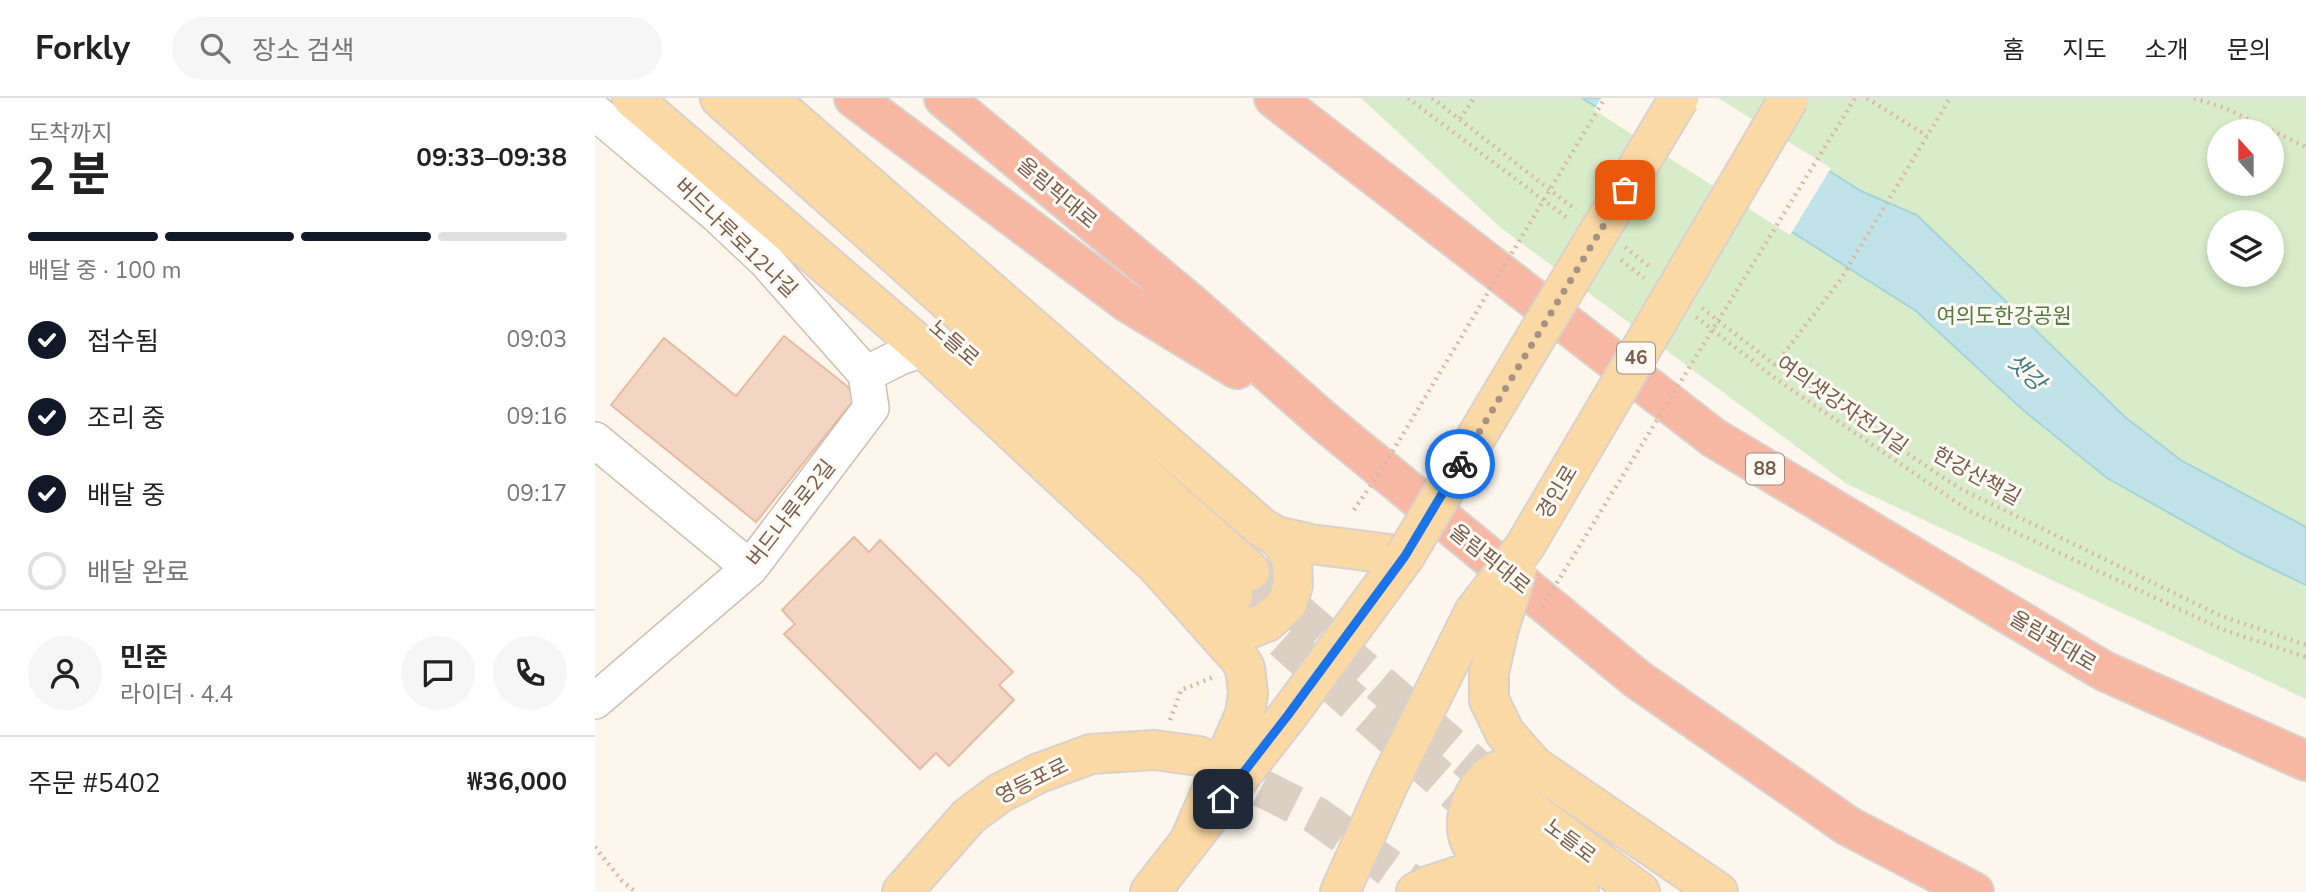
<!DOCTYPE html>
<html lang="ko">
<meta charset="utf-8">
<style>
body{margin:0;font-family:"Nunito Sans","Noto Sans KR",sans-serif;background:#f6f6f6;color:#222;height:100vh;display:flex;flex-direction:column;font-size:26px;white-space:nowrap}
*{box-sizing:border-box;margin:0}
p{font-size:23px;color:#767676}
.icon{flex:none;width:38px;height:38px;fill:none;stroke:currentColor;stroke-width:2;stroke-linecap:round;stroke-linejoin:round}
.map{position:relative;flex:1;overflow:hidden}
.drawer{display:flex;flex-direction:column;background:#fff;width:595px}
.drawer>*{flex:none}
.needle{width:46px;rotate:339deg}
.fabs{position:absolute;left:1612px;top:21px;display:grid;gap:14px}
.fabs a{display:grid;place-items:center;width:77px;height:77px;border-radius:50%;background:#fff;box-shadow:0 4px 10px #0003;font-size:35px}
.pin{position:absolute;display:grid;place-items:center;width:60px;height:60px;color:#fff;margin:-30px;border-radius:14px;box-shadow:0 4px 10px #0006}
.courier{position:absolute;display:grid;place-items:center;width:70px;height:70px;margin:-35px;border:5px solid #1a73e8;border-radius:50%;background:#fff;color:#222;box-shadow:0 2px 9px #0007}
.head em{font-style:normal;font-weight:700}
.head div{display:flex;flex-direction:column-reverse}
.head{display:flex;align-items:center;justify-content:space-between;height:119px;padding:0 28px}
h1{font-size:46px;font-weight:700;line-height:52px}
.bar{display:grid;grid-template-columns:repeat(4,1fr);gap:10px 7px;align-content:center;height:84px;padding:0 28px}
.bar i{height:9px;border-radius:5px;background:#e0e0e0}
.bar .selected{background:#111827}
.bar p{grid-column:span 4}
.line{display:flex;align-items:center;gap:18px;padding:0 28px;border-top:2px solid #e0e0e0}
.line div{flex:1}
.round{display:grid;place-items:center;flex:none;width:74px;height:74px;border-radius:37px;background:#f6f6f6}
ol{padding:0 28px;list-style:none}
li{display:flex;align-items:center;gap:21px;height:77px}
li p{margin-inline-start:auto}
li .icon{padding:7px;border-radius:50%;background:#111827;color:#fff;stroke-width:4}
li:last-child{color:#767676}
li i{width:38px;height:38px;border:4px solid #e0e0e0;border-radius:50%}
header{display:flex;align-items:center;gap:42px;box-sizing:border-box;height:98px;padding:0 35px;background:#fff;border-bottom:2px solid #e0e0e0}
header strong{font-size:33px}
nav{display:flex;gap:38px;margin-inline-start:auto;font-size:24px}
.search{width:490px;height:63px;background:#f6f6f6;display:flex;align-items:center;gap:18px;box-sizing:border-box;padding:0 24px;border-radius:38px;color:#767676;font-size:26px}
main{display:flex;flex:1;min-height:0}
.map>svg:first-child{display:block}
</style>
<header>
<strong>Forkly</strong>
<div class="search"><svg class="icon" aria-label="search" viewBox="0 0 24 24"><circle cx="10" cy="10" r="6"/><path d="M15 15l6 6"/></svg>장소 검색</div>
<nav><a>홈</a><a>지도</a><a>소개</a><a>문의</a></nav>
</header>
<main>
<section class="drawer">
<div class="head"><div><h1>2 분</h1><p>도착까지</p></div><em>09:33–09:38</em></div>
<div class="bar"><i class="selected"></i><i class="selected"></i><i class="selected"></i><i></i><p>배달 중 · 100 m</p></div>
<ol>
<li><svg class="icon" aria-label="check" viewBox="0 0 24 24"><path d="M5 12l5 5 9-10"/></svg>접수됨<p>09:03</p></li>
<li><svg class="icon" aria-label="check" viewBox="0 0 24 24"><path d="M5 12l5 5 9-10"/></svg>조리 중<p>09:16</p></li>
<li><svg class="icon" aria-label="check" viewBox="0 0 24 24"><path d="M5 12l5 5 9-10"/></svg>배달 중<p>09:17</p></li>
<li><i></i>배달 완료</li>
</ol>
<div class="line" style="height:126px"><a class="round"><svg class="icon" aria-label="person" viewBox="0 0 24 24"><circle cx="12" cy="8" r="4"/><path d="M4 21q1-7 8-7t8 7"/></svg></a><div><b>민준</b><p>라이더 · 4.4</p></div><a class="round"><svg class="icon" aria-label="chat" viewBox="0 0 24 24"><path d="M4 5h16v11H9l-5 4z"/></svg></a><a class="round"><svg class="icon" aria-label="phone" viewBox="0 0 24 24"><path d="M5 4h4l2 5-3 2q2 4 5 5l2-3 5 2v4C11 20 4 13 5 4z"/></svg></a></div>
<div class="line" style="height:91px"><div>주문 #5402</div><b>₩36,000</b></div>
</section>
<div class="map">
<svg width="1711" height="794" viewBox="0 0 1711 794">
<rect width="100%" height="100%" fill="#fdf6ec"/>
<!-- green -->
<path fill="#d8ecc9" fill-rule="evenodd" d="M766,0h945v601l-459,-215 -346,-256zM1624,33h52v53h-52zM1624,124h52v53h-52z"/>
<!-- water -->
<path fill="#bfe3e8" stroke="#a5d3da" stroke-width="2" d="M987,0h129l152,94 54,23 208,202 57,44 124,66v58l-62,-30 -137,-77 -84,-68 -107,-99z"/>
<!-- pier -->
<path fill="#fdf6ec" d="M1006,0h117l113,70 -41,67 -196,-125z"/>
<!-- building -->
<path fill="#f3d5c3" stroke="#e6bba3" stroke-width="2" d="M189,238l74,59 -102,127 -145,-117 53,-67 72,58z
M259,439l15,15 11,-12 133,132 -14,13 15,15 -65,66 -13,-13 -16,16 -136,-135 11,-10 -13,-14z"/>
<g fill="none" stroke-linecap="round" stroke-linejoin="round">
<!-- major-tunnel -->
<path stroke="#dcd0c4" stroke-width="38" stroke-dasharray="38 19" stroke-linecap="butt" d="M655,473l250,217
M645,504l241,213
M615,664l107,54 106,76"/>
<defs>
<path id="minor" d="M0,14l122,103 49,46 100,113
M0,342l155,128
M0,603l155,-133 121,-160 -5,-34 34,-17 24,-8"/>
<path id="major" d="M37,0l292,251 233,217 82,92 6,10 3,25 -3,21 -55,126
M125,0l530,473
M173,0l492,428 22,15 10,20 1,24 -6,19 -20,18 -16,6 -17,-1 -30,-9
M392,273l246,225
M903,534l-9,41v27l16,33 29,33 184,126
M905,690l140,104
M886,717l98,77
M307,794l67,-76 31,-23 39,-20 52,-19 63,-4 45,6
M555,794l138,-177 117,-159 -94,-12 -35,-8 -10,-6
M745,794l48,-107 86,-173
M821,794l12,-6 36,-12 46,4
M933,794c-16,-12 -39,-26 -52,-41 -19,-22 -6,-60 16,-77 11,-8 29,-7 42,-8"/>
<path id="highway" d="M259,0l273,204 110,67
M349,0l247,206 134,118 312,257 211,147 126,66
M679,0l440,340 390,233 202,90"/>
</defs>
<!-- minor casing -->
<use href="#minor" stroke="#d1beb0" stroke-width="38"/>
<!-- major casing -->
<use href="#major" stroke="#dad1cd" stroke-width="42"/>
<!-- highway casing -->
<use href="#highway" stroke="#dad1cd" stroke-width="42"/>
<!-- path -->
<path stroke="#d9b8a5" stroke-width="4.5" stroke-dasharray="2 5" stroke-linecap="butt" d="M813,0l162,122
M837,0l144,112
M1272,0l60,38
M1599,0l31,10 81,39
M865,21l14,-21
M1030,149l26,21
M1026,162l23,18
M1107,210l73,57 184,123 260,127 87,30
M1101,219l80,62 192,131 256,120 82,27
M1180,267l66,-86 109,-181
M575,622l11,-30 33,-13
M0,749l27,34 14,11"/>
<!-- minor -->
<use href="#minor" stroke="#fff" stroke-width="35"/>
<!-- major -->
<use href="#major" stroke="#fbd9a5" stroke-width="38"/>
<!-- highway -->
<use href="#highway" stroke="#f7b7a3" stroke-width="38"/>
<defs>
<path id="major-bridge" d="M810,458l274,-458
M879,514l51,-66 264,-448
M903,534l19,-62"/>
</defs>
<!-- major-bridge casing -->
<use href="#major-bridge" stroke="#dad1cd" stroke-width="42" stroke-linecap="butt"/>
<!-- path-bridge -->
<path stroke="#d9b8a5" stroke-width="4.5" stroke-dasharray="2 5" stroke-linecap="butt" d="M759,412l31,-46 220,-366
M947,509l313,-509"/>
<!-- major-bridge -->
<use href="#major-bridge" stroke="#fbd9a5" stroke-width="38"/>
</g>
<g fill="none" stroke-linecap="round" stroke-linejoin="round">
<!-- done -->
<path stroke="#a89285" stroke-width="7" stroke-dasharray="0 12.6" d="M865,366l165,-274"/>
<!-- route -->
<path stroke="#1a73e8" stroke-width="9" d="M628,701l65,-84 117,-159 55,-92"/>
</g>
<g text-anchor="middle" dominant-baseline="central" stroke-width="6" stroke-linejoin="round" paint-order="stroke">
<!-- shield labels -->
<g fill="#fffaf3" stroke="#a28b7f" stroke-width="2">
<rect x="1022" y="244.5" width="38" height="31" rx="5"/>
<rect x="1151" y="355.5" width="38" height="31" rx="5"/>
</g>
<g font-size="19" font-weight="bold" fill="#7a5c4d">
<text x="1041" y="260">46</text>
<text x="1170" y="371">88</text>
</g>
<!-- street labels -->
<g font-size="21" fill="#7a5c4d" stroke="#fffaf3">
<text transform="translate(462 95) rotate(40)">올림픽대로</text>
<text transform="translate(141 140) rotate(44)">버드나루로12나길</text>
<text transform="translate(359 245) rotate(41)">노들로</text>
<text transform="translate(1247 307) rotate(35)">여의샛강자전거길</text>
<text transform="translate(1382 378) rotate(29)">한강산책길</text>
<text transform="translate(962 394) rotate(-59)">경인로</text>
<text transform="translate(196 415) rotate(-52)">버드나루로2길</text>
<text transform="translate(895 461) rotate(39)">올림픽대로</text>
<text transform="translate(1458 543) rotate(31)">올림픽대로</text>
<text transform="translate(437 683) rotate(-26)">영등포로</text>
<text transform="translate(975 743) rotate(37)">노들로</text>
</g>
<!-- park labels -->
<g font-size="21" fill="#537a41" stroke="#fffaf3">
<text x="1409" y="218">여의도한강공원</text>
</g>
<!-- water labels -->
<g font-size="23" font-style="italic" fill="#437c86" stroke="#fffaf3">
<text transform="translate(1431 274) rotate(44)">샛강</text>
</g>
</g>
</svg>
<div class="fabs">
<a><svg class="needle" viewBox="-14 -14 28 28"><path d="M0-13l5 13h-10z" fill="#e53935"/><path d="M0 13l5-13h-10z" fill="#767676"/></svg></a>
<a><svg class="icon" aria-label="layers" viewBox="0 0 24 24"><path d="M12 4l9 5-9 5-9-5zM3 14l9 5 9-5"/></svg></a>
</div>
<div class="pin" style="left:1030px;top:92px;background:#ea580c"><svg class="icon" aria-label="bag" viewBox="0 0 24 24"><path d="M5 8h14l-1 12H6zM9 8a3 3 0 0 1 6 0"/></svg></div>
<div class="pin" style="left:628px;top:701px;background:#1f2937"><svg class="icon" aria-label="home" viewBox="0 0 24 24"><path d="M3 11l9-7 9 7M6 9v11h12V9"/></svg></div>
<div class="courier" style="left:865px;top:366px"><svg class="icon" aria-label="bike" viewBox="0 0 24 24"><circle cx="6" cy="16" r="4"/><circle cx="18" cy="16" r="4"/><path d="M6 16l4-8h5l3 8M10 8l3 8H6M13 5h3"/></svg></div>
</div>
</main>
